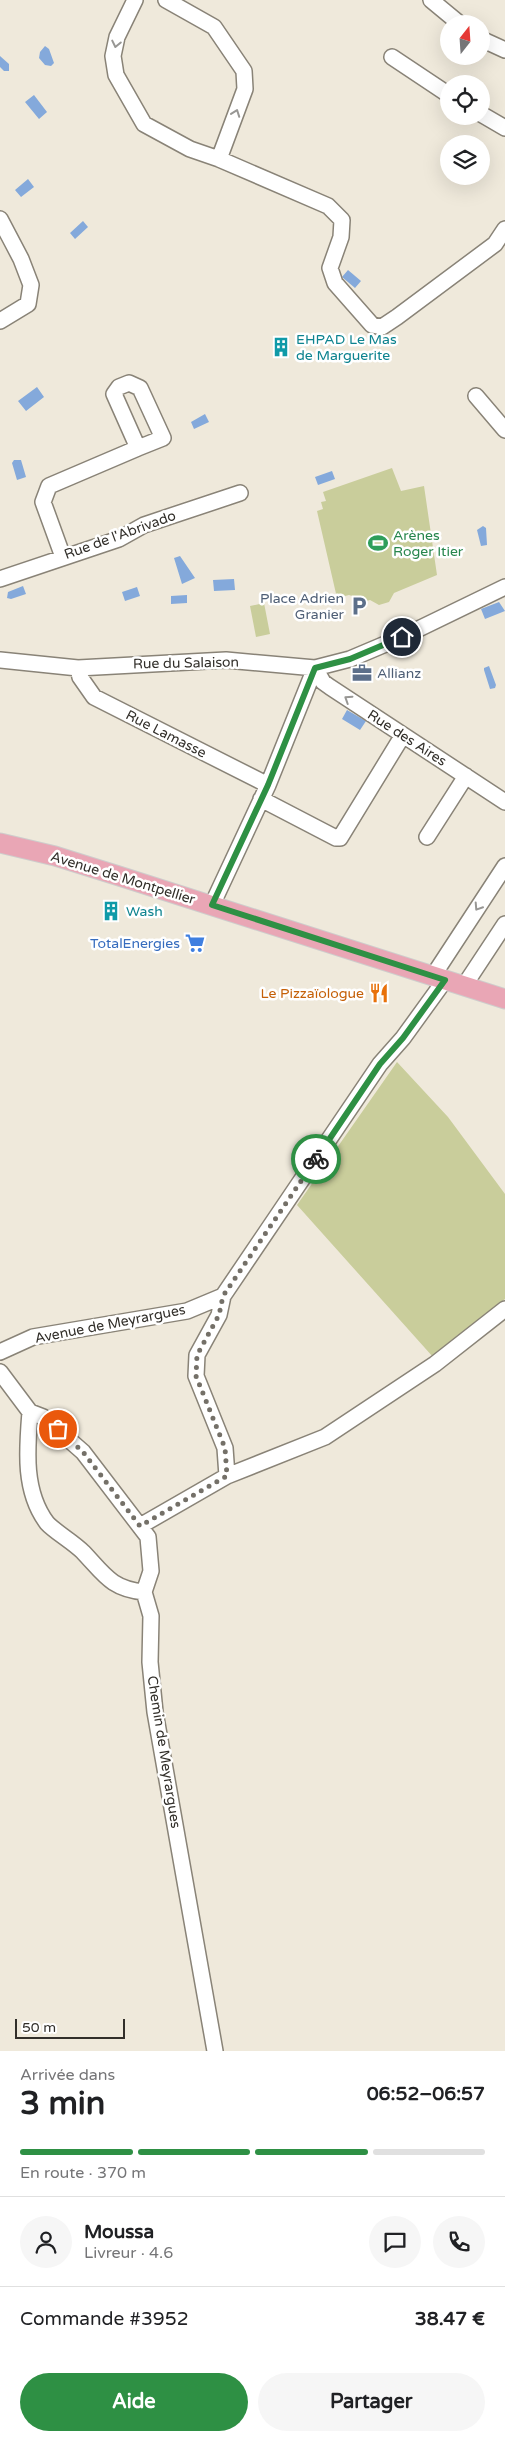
<!DOCTYPE html>
<html lang="fr">
<meta charset="utf-8">
<style>
body{margin:0;font-family:"Varela Round",sans-serif;background:#f6f6f6;color:#202124;height:100vh;display:flex;flex-direction:column;font-size:19px;white-space:nowrap}
*{box-sizing:border-box;margin:0}
p{font-size:16px;color:#757577}
.icon{flex:none;width:28px;height:28px;fill:none;stroke:currentColor;stroke-width:2;stroke-linecap:round;stroke-linejoin:round}
.map{position:relative;height:2051px;overflow:hidden}
.side{display:flex;flex-direction:column;background:#fff;flex:1}
.side>*{flex:none}
.needle{width:32px;rotate:17deg}
.fabs{position:absolute;left:440px;top:15px;display:grid;gap:10px}
.fabs a{display:grid;place-items:center;width:50px;height:50px;border-radius:50%;background:#fff;box-shadow:0 5px 20px #0002;font-size:25px}
.scale{position:absolute;left:15px;bottom:12px;width:110px;box-sizing:border-box;padding-left:5px;border:2px solid #322f2a;border-top:0;font-size:14px;line-height:18px;white-space:nowrap;color:#322f2a;-webkit-text-stroke:4px #fff;paint-order:stroke}
.pin{position:absolute;display:grid;place-items:center;width:42px;height:42px;color:#fff;margin:-21px;border:2px solid #fff;border-radius:50%;box-shadow:0 1px 5px #0007}
.courier{position:absolute;display:grid;place-items:center;width:50px;height:50px;margin:-25px;border:4px solid #2e9044;border-radius:50%;background:#fff;color:#222;box-shadow:0 1px 6px #0007}
.head em{font-style:normal;font-weight:800}
.head div{display:flex;flex-direction:column-reverse}
.head{display:flex;align-items:center;justify-content:space-between;height:85px;padding:0 20px}
h1{font-size:32px;font-weight:800;line-height:38px}
.bar{display:grid;grid-template-columns:repeat(4,1fr);gap:8px 5px;align-content:center;height:60px;padding:0 20px}
.bar i{height:6px;border-radius:4px;background:#e0e0e0}
.bar .current{background:#2e9044}
.bar p{grid-column:span 4}
.line{display:flex;align-items:center;gap:12px;padding:0 20px;border-top:1px solid #e0e0e0}
.line div{flex:1}
.round{display:grid;place-items:center;flex:none;width:52px;height:52px;border-radius:26px;background:#f6f6f6}
.primary-button{display:flex;gap:10px;margin-top:auto;padding:10px 20px}
.primary-button a{flex:1;height:58px;border-radius:30px;background:#2e9044;color:#fff;font-size:20px;font-weight:800;line-height:58px;text-align:center}
.primary-button a+a{background:#f6f6f6;color:#202124}
.map>svg:first-child{display:block}
</style>
<div class="map">
<svg width="505" height="2051" viewBox="0 0 505 2051">
<rect width="100%" height="100%" fill="#efe9db"/>
<!-- green -->
<path fill="#c9cd9b" d="M392,468l9,23 23,-5 13,89 -43,18 -5,9 -10,3 -9,-5 -3,1 -18,-6 -12,3 -20,-87 6,-2 -2,-7 5,-1 -3,-9z
M264,603l6,31 -14,3 -6,-31z
M397,1062l51,55 57,77v105l-72,58 -136,-152z"/>
<!-- water -->
<path fill="#84a9db" d="M45,46l4,3 5,14 -3,3 -6,-1 -6,-7 1,-6z
M0,56l9,8v7h-5l-4,-4z
M34,95l13,17 -8,7 -14,-17z
M28,179l6,8 -13,10 -6,-7z
M83,221l5,6 -13,12 -5,-6z
M348,270l13,11 -6,7 -13,-11z
M37,387l7,10 -18,14 -8,-10z
M205,414l4,8 -15,7 -3,-7z
M14,460h7l5,17 -9,3 -5,-17z
M332,471l3,8 -17,6 -3,-8z
M483,526l3,2 1,17 -6,1 -4,-16z
M180,556l15,22 -13,6 -8,-26z
M234,579l1,11 -21,1 -1,-11z
M23,586l3,8 -15,5 -4,-1 1,-6z
M137,587l3,9 -15,5 -3,-9z
M187,595v8l-16,1v-8z
M499,602l6,9 -20,8 -4,-10z
M489,666l7,19 -1,3 -5,1 -6,-19v-2z
M347,710l19,11 -6,9 -18,-11z"/>
<g fill="none" stroke-linecap="round" stroke-linejoin="round">
<defs>
<path id="minor" d="M135,0l-18,37 -4,19 3,19 28,49 46,25 29,10 109,47 14,14 -1,17 -11,31 5,15 37,42 10,2 15,-10 98,-73 10,-15
M166,0l48,27 30,44 1,18 -26,70
M431,0l29,24
M481,39l24,11
M392,57l57,38
M481,114l24,14
M0,219l21,40 10,26 -3,19 -28,17
M476,396l29,34
M63,557l-20,-55 6,-16 89,-38 -24,-54 5,-7 10,-4 11,5 23,50 -25,10
M0,579l119,-40 25,-14 96,-32
M0,660l78,8 148,-8 89,8 35,-9 52,-22 103,-50
M78,668l2,9 14,20 174,88
M315,668l8,14 7,5 175,115
M261,799l75,39h4l63,-103
M427,837l39,-61
M212,905l56,-120 47,-117
M433,976l72,-110
M464,986l41,-62
M0,1352l33,-15 154,-26 36,-15 157,-232 23,-26 42,-58
M0,1372l30,40c-3,37 -7,79 17,111 7,8 26,19 36,29 21,22 28,37 61,40
M30,1412l13,5 40,35 65,85 3,34 -7,21 7,24 -1,46 5,50 60,339
M227,1476l98,-39 110,-73 70,-55
M140,1526l87,-50 -2,-28 -29,-72 1,-21 22,-40 4,-19"/>
<path id="major" d="M0,843l55,13 64,20 386,123"/>
</defs>
<!-- minor casing -->
<use href="#minor" stroke="#898377" stroke-width="18"/>
<!-- major casing -->
<use href="#major" stroke="#cecdcc" stroke-width="21"/>
<!-- minor -->
<use href="#minor" stroke="#fff" stroke-width="15"/>
<!-- major -->
<use href="#major" stroke="#e9a6b5" stroke-width="19"/>
</g>
<!-- one-way arrows -->
<defs><path id="oneway-chevron" d="M-2-3.5L2.5 0L-2 3.5" fill="none" stroke-width="1.6" stroke-linecap="round" stroke-linejoin="round" transform="scale(1.25)"/></defs>
<g stroke="#989794">
<use href="#oneway-chevron" transform="translate(116 44) rotate(102)"/>
<use href="#oneway-chevron" transform="translate(236 113) rotate(-70)"/>
<use href="#oneway-chevron" transform="translate(348 699) rotate(-147)"/>
<use href="#oneway-chevron" transform="translate(478 907) rotate(123)"/>
</g>
<g fill="none" stroke-linecap="round" stroke-linejoin="round">
<!-- done -->
<path stroke="#747068" stroke-width="5" stroke-dasharray="0 9" d="M58,1429l25,23 57,74 87,-50 -2,-28 -29,-72 1,-21 22,-40 4,-19 93,-137"/>
<!-- route -->
<path stroke="#2e9044" stroke-width="6" d="M316,1159l64,-95 23,-26 42,-58 -233,-75 56,-120 47,-117 35,-9 52,-22"/>
</g>
<!-- icons -->
<defs>
<symbol id="building-bare" viewBox="-9 -9 18 18"><path d="M-4-6H4V6H1V3H-1V6H-4ZM-2.5-4.3h1.7v1.8h-1.7ZM.8-4.3h1.7v1.8H.8ZM-2.5-1h1.7V.8h-1.7ZM.8-1h1.7V.8H.8Z" fill="#0f9aa8" stroke="#fff" stroke-width="2.5" paint-order="stroke"/></symbol>
<symbol id="stadium-bare" viewBox="-9 -9 18 18"><path d="M0-5a6.5 5 0 1 0 0 10a6.5 5 0 1 0 0-10ZM-3.5-1.8h7v3.6h-7Z" fill="#2e9e5b" stroke="#fff" stroke-width="2.5" paint-order="stroke"/></symbol>
<symbol id="parking-bare" viewBox="-9 -9 18 18"><path d="M-3.5-5.5H1a3.5 3.5 0 0 1 0 7H-1V5.5H-3.5ZM-1-3.4V-.6H.8a1.4 1.4 0 0 0 0-2.8Z" fill="#5c6f8a" stroke="#fff" stroke-width="2.5" paint-order="stroke"/></symbol>
<symbol id="office-bare" viewBox="-9 -9 18 18"><path d="M-6-3h4V-5.5h4V-3h4V5H-6ZM-1-4.5V-3h2v-1.5ZM-6 0V1H6V0Z" fill="#5c6f8a" stroke="#fff" stroke-width="2.5" paint-order="stroke"/></symbol>
<symbol id="supermarket-bare" viewBox="-9 -9 18 18"><path d="M-6-5.5h2.5l.6 2H6L4.5 2H-2.5L-4.4-4H-6ZM-1.5 3.2a1.3 1.3 0 1 0 .1 0ZM3 3.2a1.3 1.3 0 1 0 .1 0Z" fill="#3f7fe0" stroke="#fff" stroke-width="2.5" paint-order="stroke"/></symbol>
<symbol id="restaurant-bare" viewBox="-9 -9 18 18"><path d="M-5-6h1v4h1v-4h1v4h1v-4h1v5L-1.5 .5V6h-2V.5L-5-1ZM5-6V6H3V1.5H1.5Q1.5-4 5-6Z" fill="#e8710a" stroke="#fff" stroke-width="2.5" paint-order="stroke"/></symbol>
</defs>
<g fill-rule="evenodd">
<use href="#building-bare" x="267" y="333" width="28" height="28"/>
<use href="#stadium-bare" x="364" y="529" width="28" height="28"/>
<use href="#parking-bare" x="345" y="592" width="28" height="28"/>
<use href="#office-bare" x="348" y="659" width="28" height="28"/>
<use href="#building-bare" x="97" y="897" width="28" height="28"/>
<use href="#supermarket-bare" x="181" y="929" width="28" height="28"/>
<use href="#restaurant-bare" x="365" y="979" width="28" height="28"/>
</g>
<g text-anchor="middle" dominant-baseline="central" stroke-width="5" stroke-linejoin="round" paint-order="stroke">
<!-- culture labels -->
<g font-size="14" fill="#0d838f" stroke="#fff" text-anchor="start">
<text x="296" y="339">EHPAD Le Mas<tspan x="296" dy="16">de Marguerite</tspan></text>
<text x="126" y="911">Wash</text>
</g>
<!-- street labels -->
<g font-size="14" fill="#322f2a" stroke="#fff">
<text transform="translate(120 535) rotate(-20)">Rue de l'Abrivado</text>
<text transform="translate(186 663) rotate(-1)">Rue du Salaison</text>
<text transform="translate(166 734) rotate(27)">Rue Lamasse</text>
<text transform="translate(407 738) rotate(33)">Rue des Aires</text>
<text transform="translate(123 878) rotate(17)">Avenue de Montpellier</text>
<text transform="translate(110 1324) rotate(-11)">Avenue de Meyrargues</text>
<text transform="translate(164 1752) rotate(81)">Chemin de Meyrargues</text>
</g>
<!-- leisure labels -->
<g font-size="14" fill="#27864d" stroke="#fff" text-anchor="start">
<text x="393" y="535">Arènes<tspan x="393" dy="16">Roger Itier</tspan></text>
</g>
<!-- service labels -->
<g font-size="14" fill="#4e5e75" stroke="#fff" text-anchor="end">
<text x="344" y="598">Place Adrien<tspan x="344" dy="16">Granier</tspan></text>
<text x="377" y="673" text-anchor="start">Allianz</text>
</g>
<!-- shop labels -->
<g font-size="14" fill="#366cbe" stroke="#fff" text-anchor="end">
<text x="180" y="943">TotalEnergies</text>
</g>
<!-- food labels -->
<g font-size="14" fill="#c56008" stroke="#fff" text-anchor="end">
<text x="364" y="993">Le Pizzaïologue</text>
</g>
</g>
</svg>
<div class="fabs">
<a><svg class="needle" viewBox="-14 -14 28 28"><path d="M0-13l5 13h-10z" fill="#e53935"/><path d="M0 13l5-13h-10z" fill="#757577"/></svg></a>
<a><svg class="icon" aria-label="locate" viewBox="0 0 24 24"><circle cx="12" cy="12" r="6"/><path d="M12 2v4M12 18v4M2 12h4M18 12h4"/></svg></a>
<a><svg class="icon" aria-label="layers" viewBox="0 0 24 24"><path d="M12 4l9 5-9 5-9-5zM3 14l9 5 9-5"/></svg></a>
</div>
<div class="scale">50 m</div>
<div class="pin" style="left:58px;top:1429px;background:#ea580c"><svg class="icon" aria-label="bag" viewBox="0 0 24 24"><path d="M5 8h14l-1 12H6zM9 8a3 3 0 0 1 6 0"/></svg></div>
<div class="pin" style="left:402px;top:637px;background:#1f2937"><svg class="icon" aria-label="home" viewBox="0 0 24 24"><path d="M3 11l9-7 9 7M6 9v11h12V9"/></svg></div>
<div class="courier" style="left:316px;top:1159px"><svg class="icon" aria-label="bike" viewBox="0 0 24 24"><circle cx="6" cy="16" r="4"/><circle cx="18" cy="16" r="4"/><path d="M6 16l4-8h5l3 8M10 8l3 8H6M13 5h3"/></svg></div>
</div>
<section class="side">
<div class="head"><div><h1>3 min</h1><p>Arrivée dans</p></div><em>06:52–06:57</em></div>
<div class="bar"><i class="current"></i><i class="current"></i><i class="current"></i><i></i><p>En route · 370 m</p></div>
<div class="line" style="height:90px"><a class="round"><svg class="icon" aria-label="person" viewBox="0 0 24 24"><circle cx="12" cy="8" r="4"/><path d="M4 21q1-7 8-7t8 7"/></svg></a><div><b>Moussa</b><p>Livreur · 4.6</p></div><a class="round"><svg class="icon" aria-label="chat" viewBox="0 0 24 24"><path d="M4 5h16v11H9l-5 4z"/></svg></a><a class="round"><svg class="icon" aria-label="phone" viewBox="0 0 24 24"><path d="M5 4h4l2 5-3 2q2 4 5 5l2-3 5 2v4C11 20 4 13 5 4z"/></svg></a></div>
<div class="line" style="height:65px"><div>Commande #3952</div><b>38.47 €</b></div>
<div class="primary-button"><a>Aide</a><a>Partager</a></div>
</section>
